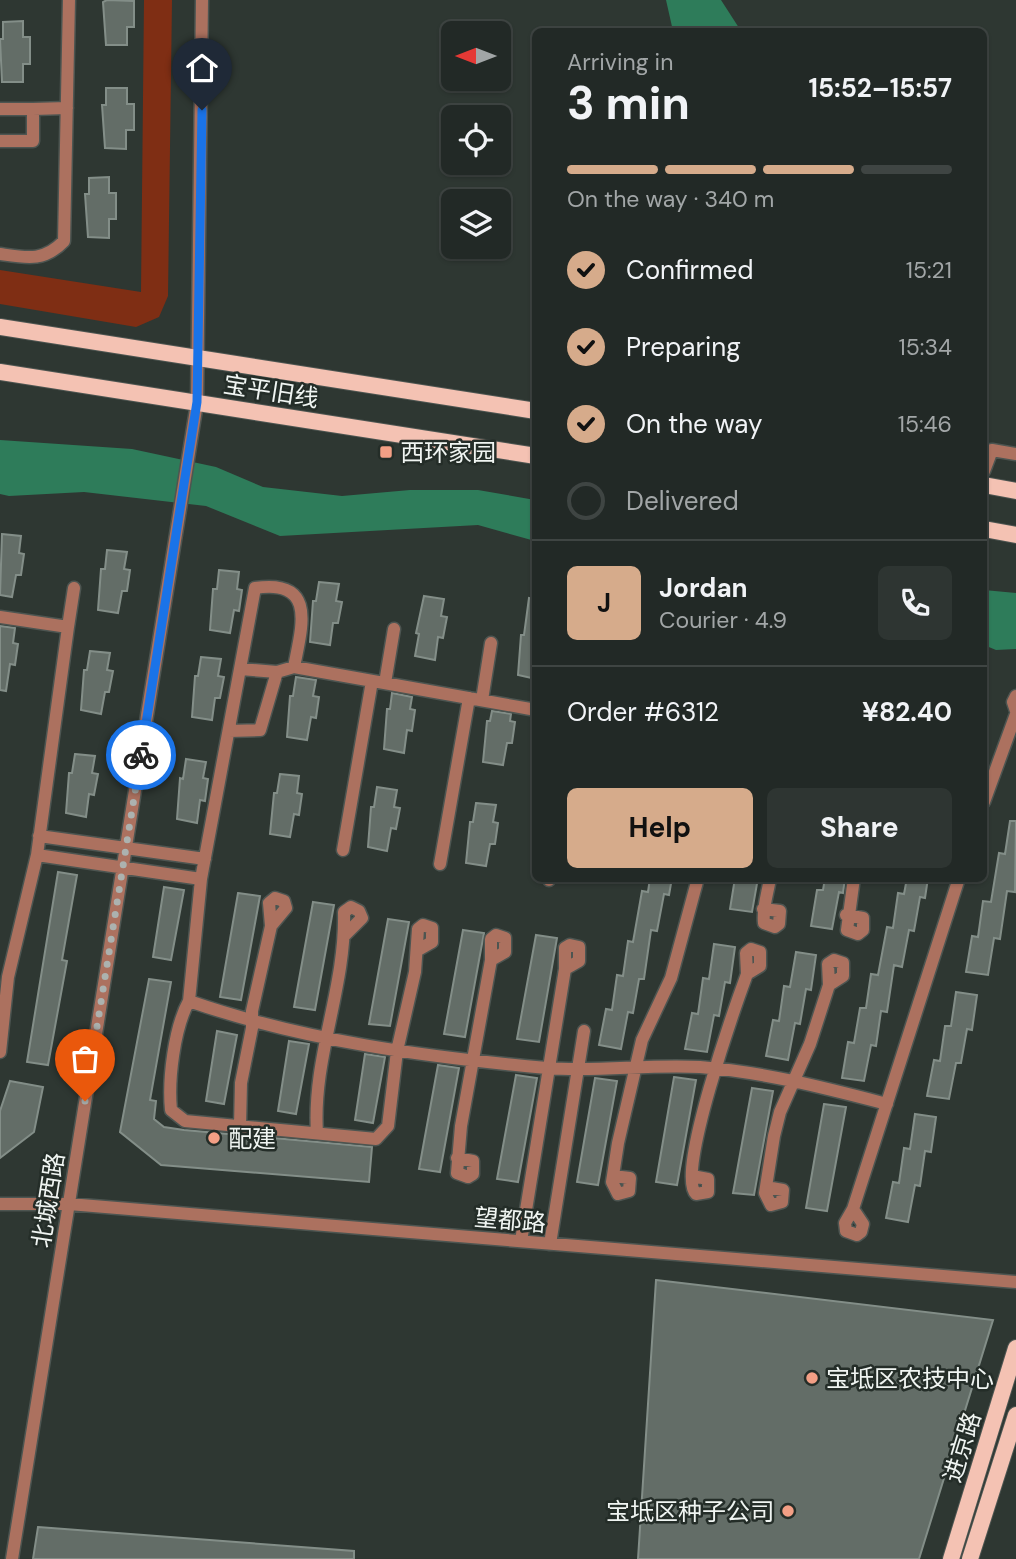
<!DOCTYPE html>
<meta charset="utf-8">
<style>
body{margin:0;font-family:"DM Sans","Noto Sans SC",sans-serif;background:#2e3532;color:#f1f3f6;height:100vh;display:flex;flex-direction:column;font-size:26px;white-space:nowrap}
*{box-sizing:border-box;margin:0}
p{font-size:23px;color:#a2a6a7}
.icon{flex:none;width:38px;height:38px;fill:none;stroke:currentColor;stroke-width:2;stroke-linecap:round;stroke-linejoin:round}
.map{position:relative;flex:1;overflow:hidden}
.sheet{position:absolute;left:532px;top:28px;width:455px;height:854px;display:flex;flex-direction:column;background:#222926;border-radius:10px;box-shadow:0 2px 5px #0004,0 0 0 2px #3f4543}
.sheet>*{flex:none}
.needle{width:46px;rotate:270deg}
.buttons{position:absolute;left:441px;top:21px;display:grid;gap:14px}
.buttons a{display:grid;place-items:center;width:70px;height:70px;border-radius:10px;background:#222926;box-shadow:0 2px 5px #0004,0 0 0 2px #3f4543;font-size:35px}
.pin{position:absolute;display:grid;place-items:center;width:60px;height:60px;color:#fff;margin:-72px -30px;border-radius:50% 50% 50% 0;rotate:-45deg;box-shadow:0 0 7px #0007}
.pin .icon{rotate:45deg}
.courier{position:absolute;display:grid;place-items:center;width:70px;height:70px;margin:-35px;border:5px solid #1a73e8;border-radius:50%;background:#fff;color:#222;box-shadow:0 2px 9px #0007}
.overview em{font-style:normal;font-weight:700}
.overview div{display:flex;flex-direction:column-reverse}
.overview{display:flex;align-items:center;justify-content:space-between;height:119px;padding:0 35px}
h1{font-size:46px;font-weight:700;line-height:52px}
.bar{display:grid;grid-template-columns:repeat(4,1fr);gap:10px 7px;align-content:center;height:84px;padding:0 35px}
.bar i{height:9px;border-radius:5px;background:#3f4543}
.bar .on{background:#d6ab8b}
.bar p{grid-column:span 4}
.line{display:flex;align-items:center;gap:18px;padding:0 35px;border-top:2px solid #3f4543}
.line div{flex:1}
.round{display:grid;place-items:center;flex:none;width:74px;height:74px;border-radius:10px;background:#2e3532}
ol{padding:0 35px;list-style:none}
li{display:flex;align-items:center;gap:21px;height:77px}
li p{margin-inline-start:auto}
li .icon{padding:7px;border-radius:50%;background:#d6ab8b;color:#111;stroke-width:4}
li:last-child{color:#a2a6a7}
li i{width:38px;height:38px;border:4px solid #3f4543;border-radius:50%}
.button{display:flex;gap:14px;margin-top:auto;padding:14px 35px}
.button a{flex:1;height:80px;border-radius:10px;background:#d6ab8b;color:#111;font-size:28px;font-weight:700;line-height:80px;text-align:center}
.button a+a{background:#2e3532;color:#f1f3f6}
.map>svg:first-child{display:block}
</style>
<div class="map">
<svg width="1016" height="1559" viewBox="0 0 1016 1559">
<rect width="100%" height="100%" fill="#2e3732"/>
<!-- green -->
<path fill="#7f2e14" d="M144,0h28l-4,296 -9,21 -23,10 -136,-23v-34l141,22z"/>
<!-- water -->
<path fill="#2e7c5a" d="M666,0h55l20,31h-68z
M0,440l132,9 84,18 47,20 79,9 68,-6h68l57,10v41l-57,-16 -198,11 -74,-30 -122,-14 -75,4 -9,-2z
M984,590l32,3v56l-20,1 -12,-5z"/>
<!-- building -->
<path fill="#636d67" stroke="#838e88" stroke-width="2" d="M107,0l27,1v26h-7v18h-21l-3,-43z
M23,21v16h7v27h-7v18h-21l-2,-43h3v-17z
M106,88h21v16h7v26h-8v19l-21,-1 -3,-43h4z
M109,177v16h7v26h-7v19l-21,-1 -3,-43h4v-16z
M2,534l19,2 -2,17 5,1 -3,21h-5l-4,22 -12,-2z
M107,550l20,2 -3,17 6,1 -3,21h-5l-4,22 -20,-3 3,-41h4z
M219,570l20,2 -2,17 5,1 -3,21 -5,-1 -4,23 -20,-3 3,-41h4z
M319,582l20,2 -3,17 6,1 -4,21h-5l-3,22 -20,-3 3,-41h3z
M424,596l20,3 -3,17 6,1 -4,21 -5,-1 -3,23 -20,-4 4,-22 -3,-1z
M529,598l7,1v80l-18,-4 3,-40h3z
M0,626l15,2 -2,15 5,1 -3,21 -5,-1 -4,27 -6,-1z
M90,651l20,2 -3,17 6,1 -4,21h-4l-4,22 -20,-4 3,-40h3z
M201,657l20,2 -3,17 6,1 -4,21h-5l-3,22 -20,-3 3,-41h3z
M296,677l20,3 -3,16 6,1 -3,21 -5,-1 -4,23 -20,-3 3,-41h3z
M392,693l20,4 -2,12 5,1 -3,21 -5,-1 -3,23 -20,-4 3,-40h3z
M492,711l19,3 -1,7 5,1 -3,21h-5l-4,22 -20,-3 4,-41h3z
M75,754l20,2 -3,17 6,1 -4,21 -5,-1 -3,23 -20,-4 3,-40h3z
M186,759l20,3 -3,16 5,1 -3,22 -5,-1 -3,23 -20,-4 3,-41 3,1z
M280,774l19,2 -2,17 5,1 -3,21 -5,-1 -4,23 -20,-3 4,-41h3z
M377,787l20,3 -3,17 6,1 -4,21 -5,-1 -4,23 -19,-4 3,-40h3z
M476,803l20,2 -3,17 5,1 -3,21h-5l-4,22 -20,-3 4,-41h3z
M1010,821h6l-1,71 -8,-1 -7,48 -6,-1 -6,37 -22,-3 6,-36 6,1 5,-36 8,1 8,-49 6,1z
M58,872l19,3 -15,85 5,1 -19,104 -21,-3z
M650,878h22l-3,17 -5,-1 -7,37 -6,-1 -7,49h-5l-6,34 -5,-1 -7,37 -22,-4 7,-36 6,1 5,-35 6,1 5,-35 5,1 9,-51 6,1z
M735,878h23l-6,34 -22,-3z
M825,878h20l-2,15 -4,-1 -7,37 -21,-3 6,-36h6z
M907,878h21l-3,20 -5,-1 -6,34 -5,-1 -7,37 -8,-2 -7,47 -6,-1 -5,35 -5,-1 -7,36 -22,-3 6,-36 6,1 6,-35h6l5,-34 7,1 9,-48 6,1 5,-35 6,1z
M164,887l20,3 -13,70 -18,-3z
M238,893l22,3 -19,104 -21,-3z
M313,902l21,3 -19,105 -21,-3z
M388,919l21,3 -19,104 -21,-2z
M463,930l21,3 -19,104 -21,-3z
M536,935l21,3 -18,104 -22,-3z
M714,944l21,3 -5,36 -5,-1 -6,34 -5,-1 -7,37 -22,-3 7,-36 6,1 5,-36 6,1z
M796,952l20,3 -5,35 -5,-1 -6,35 -5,-1 -7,37 -22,-4 7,-36 6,1 5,-35 6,1z
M149,979l22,3 -21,118 6,1 -2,18 10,8 20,3 188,17 -3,35 -208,-17 -41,-33z
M956,992l21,3 -5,35 -5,-1 -6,34h-5l-7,36 -22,-3 7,-36 6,1 5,-35h6z
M217,1031l20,4 -13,69 -18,-3z
M289,1041l20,3 -13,70 -18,-3z
M365,1054l20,3 -12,66 -18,-3z
M438,1065l21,3 -19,104 -21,-3z
M516,1075l21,3 -19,104 -21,-3z
M674,1077l22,3 -19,105 -21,-3z
M595,1078l22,3 -19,104 -21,-3z
M10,1081l33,6 -9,45 -34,26v-47z
M752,1088l21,3 -19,104 -21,-2z
M824,1104l22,3 -19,104 -21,-3z
M915,1114l21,3 -5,35 -6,-1 -5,35 -5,-1 -7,37 -22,-4 7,-36 6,1 5,-35 6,1z
M656,1280l337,40 -74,239h-281z
M38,1527l316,24v8h-321z"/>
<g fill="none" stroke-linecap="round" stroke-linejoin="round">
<defs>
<path id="minor" d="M0,109h36
M0,141h33v-32l34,-1
M0,254c27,4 44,8 64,-13l5,-241
M984,471l8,-21 24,4
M0,617l68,10 -31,228 -29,122 -8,75
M68,627l6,-39
M294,667l242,43
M240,669l37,3 17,-5c8,-41 23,-88 -39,-79l-54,291 -12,122c115,40 237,56 358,67 51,4 102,-4 153,-1 64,5 125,21 187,37
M385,683l9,-54
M1016,696l-3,6 3,9
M482,700l9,-57
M229,731l31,-1 17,-58
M984,802l32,-88
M39,836l166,23
M343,850l29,-169
M37,855l164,24
M440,864l29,-166
M549,880v-2
M763,909l17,2 -1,13 -4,3 -11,-4c-2,-15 4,-30 6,-45
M846,915l17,3v12l-5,4 -11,-4 7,-52
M189,1001c-15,27 -21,79 -18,109l14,11 191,18 12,-13 9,-75 18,-79 3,-43 5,-4 9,3v14l-14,8
M240,1126l1,-43 11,-55v-17l19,-85 -2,-23 6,-5 9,3 2,7 -15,18
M317,1133c-5,-75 29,-145 27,-221l7,-5 8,4 3,7 -17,17
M457,1158l16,3v13l-5,3 -11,-4 4,-47 30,-166v-21l5,-4 9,3v14l-14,8
M613,1176l17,2 -1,13 -11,3 -6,-12 6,-39 24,-103 29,-62 27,-100
M692,1176l16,3v13l-12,2c-21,-18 40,-190 51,-220l-1,-21 5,-4 9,3v14l-13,8
M766,1187l17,3 -1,12 -11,3 -6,-12 9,-57 6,-24 30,-68 19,-59 -1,-21 6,-4 9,3v13l-14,9
M0,1204h69l947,78
M853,1209l10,15 -2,8 -4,3 -11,-4 -1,-8 8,-14 106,-331
M521,1241l44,-272v-21l5,-3 9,2v14l-14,8
M550,1244l34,-213
M12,1559l185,-1156 5,-403"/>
<path id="major" d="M0,327l536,84
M0,372l536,84
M984,485l32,6
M984,529l32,6
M951,1559l65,-211
M970,1559l46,-144"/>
</defs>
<!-- minor casing -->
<use href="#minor" stroke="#4d5551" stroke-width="15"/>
<!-- major casing -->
<use href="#major" stroke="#4d5551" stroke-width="18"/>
<!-- minor -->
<use href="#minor" stroke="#ac715f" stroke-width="12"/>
<!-- major -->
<use href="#major" stroke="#f4c2b3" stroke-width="16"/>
</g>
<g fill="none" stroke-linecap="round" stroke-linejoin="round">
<!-- done -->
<path stroke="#acb2af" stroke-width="7" stroke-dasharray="0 12.6" d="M85,1101l56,-346"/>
<!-- route -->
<path stroke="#1a73e8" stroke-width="9" d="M141,755l56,-353 5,-292"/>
</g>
<!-- markers -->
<g fill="#f39f85" stroke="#242d28" stroke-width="2.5">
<rect x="379" y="445" width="14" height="14" rx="3.5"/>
<circle cx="214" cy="1138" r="7"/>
<circle cx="812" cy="1378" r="7"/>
<circle cx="788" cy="1511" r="7"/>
</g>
<g text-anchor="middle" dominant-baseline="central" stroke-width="5" stroke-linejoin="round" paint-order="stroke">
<!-- street labels -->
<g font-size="24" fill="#f0f5f2" stroke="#242d28">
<text transform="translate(271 391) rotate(9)">宝平旧线</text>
<text transform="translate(48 1200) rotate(-81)">北城西路</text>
<text transform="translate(510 1220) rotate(5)">望都路</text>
<text transform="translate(962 1447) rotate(-73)">进京路</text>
</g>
<!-- poi labels -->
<g font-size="24" fill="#f0f5f2" stroke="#242d28" text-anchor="start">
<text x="400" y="452">西环家园</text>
<text x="228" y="1138">配建</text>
<text x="826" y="1378">宝坻区农技中心</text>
<text x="774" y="1511" text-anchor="end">宝坻区种子公司</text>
</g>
</g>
</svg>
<div class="buttons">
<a><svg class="needle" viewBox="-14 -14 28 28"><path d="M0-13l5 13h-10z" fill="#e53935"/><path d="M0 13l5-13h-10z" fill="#a2a6a7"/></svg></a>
<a><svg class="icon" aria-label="locate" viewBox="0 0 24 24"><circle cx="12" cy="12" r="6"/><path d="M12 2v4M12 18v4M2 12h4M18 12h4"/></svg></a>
<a><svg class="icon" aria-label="layers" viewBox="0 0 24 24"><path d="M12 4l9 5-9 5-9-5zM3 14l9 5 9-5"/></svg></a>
</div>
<div class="pin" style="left:85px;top:1101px;background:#ea580c"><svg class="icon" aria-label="bag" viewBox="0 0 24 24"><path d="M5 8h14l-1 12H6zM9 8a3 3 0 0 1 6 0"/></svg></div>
<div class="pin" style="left:202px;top:110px;background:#1f2937"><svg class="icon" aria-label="home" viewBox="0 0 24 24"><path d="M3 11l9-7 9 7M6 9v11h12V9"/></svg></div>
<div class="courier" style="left:141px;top:755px"><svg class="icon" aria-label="bike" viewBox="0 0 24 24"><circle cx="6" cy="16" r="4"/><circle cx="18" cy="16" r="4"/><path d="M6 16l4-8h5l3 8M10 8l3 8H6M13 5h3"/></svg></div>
<section class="sheet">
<div class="overview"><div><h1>3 min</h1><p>Arriving in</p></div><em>15:52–15:57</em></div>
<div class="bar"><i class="on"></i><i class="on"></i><i class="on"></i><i></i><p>On the way · 340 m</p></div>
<ol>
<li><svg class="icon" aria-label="check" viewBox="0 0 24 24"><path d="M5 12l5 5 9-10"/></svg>Confirmed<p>15:21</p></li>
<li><svg class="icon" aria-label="check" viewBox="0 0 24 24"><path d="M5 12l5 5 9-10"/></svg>Preparing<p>15:34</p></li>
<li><svg class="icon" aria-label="check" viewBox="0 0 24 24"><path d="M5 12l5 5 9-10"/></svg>On the way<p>15:46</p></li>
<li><i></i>Delivered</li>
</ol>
<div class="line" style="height:126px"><b class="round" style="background:#d6ab8b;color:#111">J</b><div><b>Jordan</b><p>Courier · 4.9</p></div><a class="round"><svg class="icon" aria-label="phone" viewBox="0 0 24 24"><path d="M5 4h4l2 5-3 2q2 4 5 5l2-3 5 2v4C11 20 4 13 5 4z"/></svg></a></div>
<div class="line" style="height:91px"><div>Order #6312</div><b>¥82.40</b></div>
<div class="button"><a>Help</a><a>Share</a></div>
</section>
</div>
